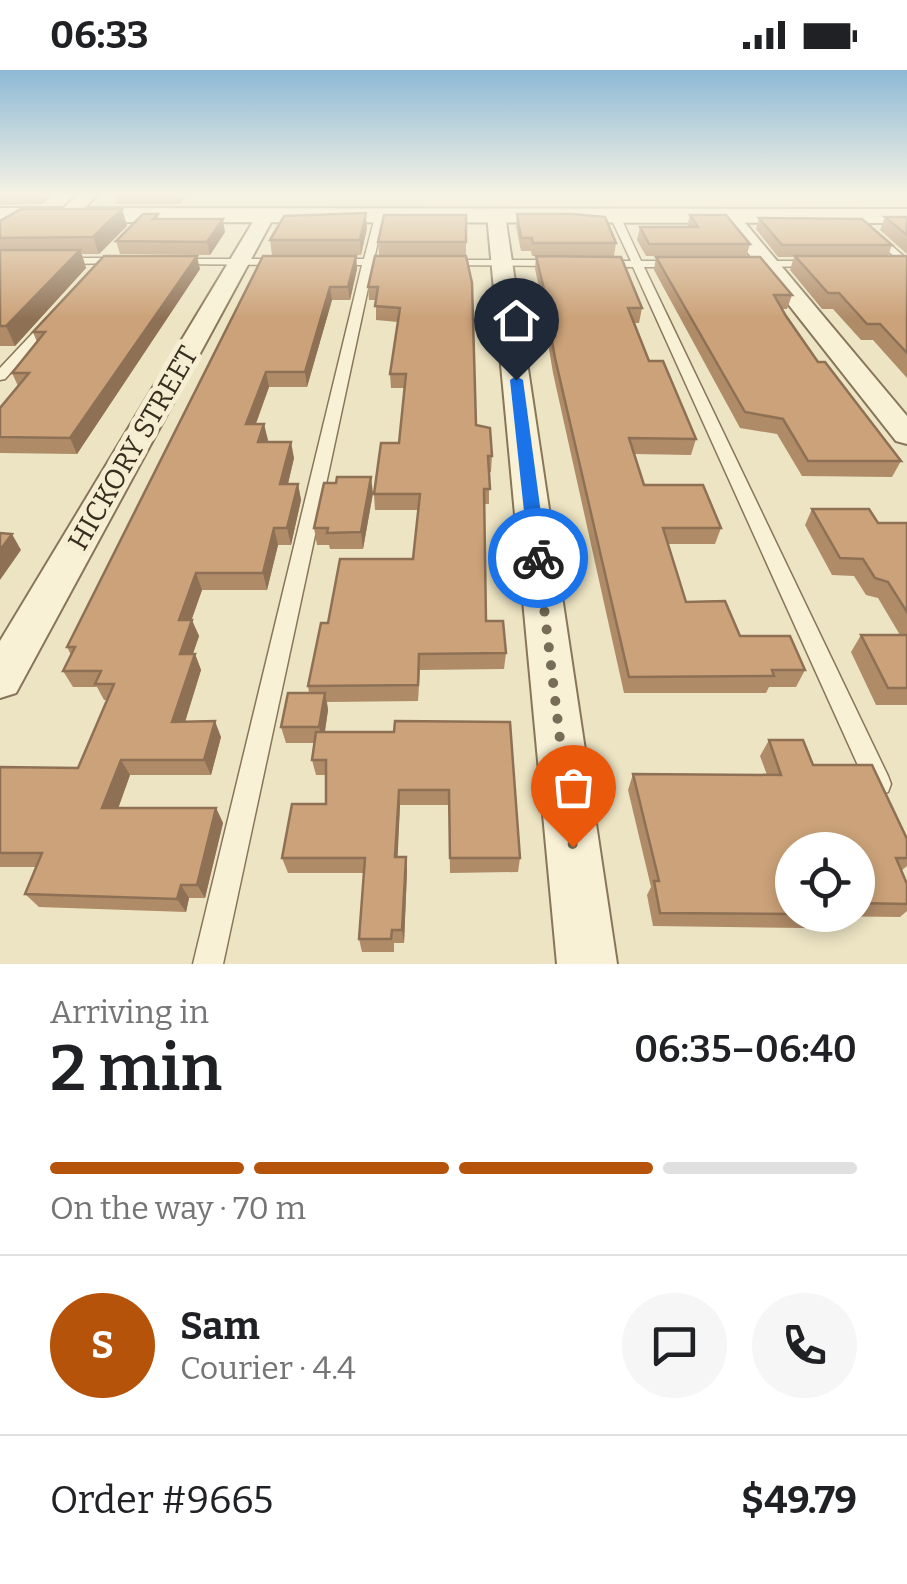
<!DOCTYPE html>
<meta charset="utf-8">
<style>
body{margin:0;font-family:Bitter,serif;background:#f6f6f6;color:#202124;height:100vh;display:flex;flex-direction:column;font-size:38px;white-space:nowrap}
*{box-sizing:border-box;margin:0}
p{font-size:32px;color:#757577}
.icon{flex:none;width:55px;height:55px;fill:none;stroke:currentColor;stroke-width:2;stroke-linecap:round;stroke-linejoin:round}
.map{position:relative;height:894px;overflow:hidden}
.details{display:flex;flex-direction:column;background:#fff;flex:1}
.details>*{flex:none}
.controls{position:absolute;left:775px;top:762px;display:grid;gap:20px}
.controls a{display:grid;place-items:center;width:100px;height:100px;border-radius:50%;background:#fff;box-shadow:0 5px 15px #0003;font-size:50px}
.pin{position:absolute;display:grid;place-items:center;width:85px;height:85px;color:#fff;margin:-102px -42px;border-radius:50% 50% 50% 0;rotate:-45deg;box-shadow:0 0 10px #0007}
.pin .icon{rotate:45deg}
.courier{position:absolute;display:grid;place-items:center;width:100px;height:100px;margin:-50px;border:8px solid #1a73e8;border-radius:50%;background:#fff;color:#222;box-shadow:0 2px 12px #0007}
.head em{font-style:normal;font-weight:600}
.head div{display:flex;flex-direction:column-reverse}
.head{display:flex;align-items:center;justify-content:space-between;height:170px;padding:0 50px}
h1{font-size:65px;font-weight:600;line-height:75px}
.bar{display:grid;grid-template-columns:repeat(4,1fr);gap:15px 10px;align-content:center;height:120px;padding:0 50px}
.bar i{height:12px;border-radius:8px;background:#e0e0e0}
.bar .active{background:#b45309}
.bar p{grid-column:span 4}
.line{display:flex;align-items:center;gap:25px;padding:0 50px;border-top:2px solid #e0e0e0}
.line div{flex:1}
.round{display:grid;place-items:center;flex:none;width:105px;height:105px;border-radius:52px;background:#f6f6f6}
.status{display:flex;justify-content:space-between;align-items:center;height:70px;padding:0 50px;background:#fff;direction:ltr}
.status svg{height:28px;fill:currentColor}
.map>svg:first-child{display:block}
</style>
<div class="status"><b>06:33</b><svg viewBox="0 0 49 12"><path d="M0 12V9h3v3zM5 12V6h3v6zM10 12V3h3v9zM15 12V0h3v12zM26 1h20v11H26zM47 4h2v5h-2z"/></svg></div>
<div class="map">
<svg width="907" height="894" viewBox="0 0 907 894">
<rect width="100%" height="100%" fill="#ede4c3"/>
<!-- farmland -->
<path fill="#e3dfb0" d="M108,124h319l-1,15 -332,-1z"/>
<g fill="none" stroke-linecap="round" stroke-linejoin="round">
<defs>
<path id="service" d="M376,143l8,2 -10,44h20l5,3 -5,3h-21l-150,699h-30l169,-699h-27l-5,-3 5,-3h29z
M615,143l5,3 21,45h33l5,3 -5,3h-30l244,509 3,8 -3,8 -9,4 -9,-4 -237,-525h-33l-5,-3 5,-3h31l-21,-45z
M872,164h6l29,25v8l-35,-29z
M120,188l5,3 -1,2 -63,1 -5,-3 5,-3z
M172,189h112l5,3 -5,3 -108,-1 -5,-3z
M445,190h114l5,3 -5,3 -118,-1v-4z
M814,191l5,3 -1,2 -63,1 -5,-3 5,-3z
M47,248l10,3 -52,58 -5,1v-12z"/>
<path id="minor" d="M79,124h19l-24,25h-14v-8z
M266,139l9,6 -259,478 -16,5v-57l257,-426z
M496,139l9,6 112,749h-60l-70,-749z
M722,142h14l171,204v28l-11,-3 -174,-221z"/>
<path id="tertiary" d="M0,138l907,1v14l-907,-1z"/>
</defs>
<!-- service casing -->
<use href="#service" stroke="#87765a" stroke-width="3"/>
<!-- minor casing -->
<use href="#minor" stroke="#87765a" stroke-width="4"/>
<!-- tertiary casing -->
<use href="#tertiary" stroke="#87765a" stroke-width="4"/>
<!-- service -->
<use href="#service" fill="#f8f1d6" fill-rule="evenodd"/>
<!-- minor -->
<use href="#minor" fill="#f8f1d6" fill-rule="evenodd"/>
<!-- tertiary -->
<use href="#tertiary" fill="#f8f1d6" fill-rule="evenodd"/>
</g>
<!-- wall -->
<path fill="#af8b68" fill-rule="evenodd" d="M0,124h54l-12,10 -42,1z
M113,124h75l-9,10h-63z
M122,139l5,17 -28,28h-17l4,14 -71,78h-15v-125z
M158,144l1,5 66,13 -15,23 -90,-1 -4,-13z
M517,144l99,29 -2,13h-82l-1,-5h-10l-5,-24z
M466,145v41l-87,-1 -1,-13z
M690,145l60,29 -4,13 -100,-1 -9,-16 3,-13h47z
M885,147h22v37l-27,-24z
M759,148l133,27 -4,11h19v122l-34,-38h-12l-28,-31h-11l-32,-39 4,-13h-16l-22,-28z
M367,158l-6,27h-89l-2,-15z
M263,186h93l1,13 -7,31h-18l-25,87h-38l-13,37 12,16 -1,2 27,16 -6,26h10l3,16 -10,45h-13l-11,45h-65l-11,30 8,16 -6,18h2l6,16 -16,52 36,15 -10,38h-81l-12,33h98l7,15 -18,75h-16l-3,14 -147,-5 -14,-13 11,-27h-36v-100l78,1 29,-68h-3l-7,-13h-24l-10,-16 8,-16 -4,-8z
M375,186l101,169 16,31 -1,16h-2v32h-5l2,117 20,32 -2,16 -84,1 -2,31 -91,1 1,8 -3,22h69l126,126 -2,14 -68,1 -1,-68h-49l-3,52h9l1,14 -3,72h-10v9h-32l-3,-13 5,-66h-76l-6,-15 44,-54v-29h-10l-4,-15 2,-17h-28l-5,-16 28,-34 -1,-7 20,-63 85,-64 6,-49h-44l-1,-16 25,-51 5,-55h-13l-1,-14 8,-52 -22,-2v-20h-7l-1,-13z
M536,186l106,52 -3,15h-6l16,38 47,78 -5,16 -57,-1 10,31 77,43 -6,16h-47l18,58 54,34 65,34 -9,17h-27l-3,6h-142l-71,-320 -4,-24 1,-12 -15,-68z
M656,187l136,38 -5,14h-5l36,53 83,99 -9,16 -90,-1 -25,-42 -37,-6 -86,-158z
M200,199l-123,185 -77,-1v-45l18,-22 -6,-13 25,-31 -4,-10z
M373,423l-10,56h-33l-1,-4h-12l-3,-17z
M812,439l66,14h29v182h-31l-25,-53 10,-17h39l-22,-37 -12,-3 -12,-19 -22,-1 -27,-50z
M769,670l44,25 94,74v27l-6,5 6,13v27l-7,6 -85,-1 -11,12 -151,-2 -6,-31 4,-8 -23,-97 5,-16 134,1 -7,-19zM858,780v65h-66z"/>
<!-- shaded-wall -->
<path fill="#8e7155" d="M38,124h16l-12,10z
M177,124h11l-9,10z
M122,139l5,17 -28,28 -6,-17z
M366,143l1,15 -6,27 -1,-15z
M223,149l2,13 -15,23 -3,-13z
M80,180l6,18 -71,78 -9,-20z
M197,186l3,13 -123,185 -7,-16z
M356,186l1,13 -7,31 -2,-13z
M330,217l2,13 -25,87 -2,-15z
M266,302l3,15 -19,52 -4,-15z
M264,354l4,16 -7,18 -3,-16z
M291,372l3,16 -10,42 -4,-16z
M371,407l2,16 -10,56 -2,-17z
M298,414l3,16 -10,45 -4,-17z
M274,458l4,17 -11,45 -4,-17z
M12,464l9,16 -21,30v-30z
M196,503l6,17 -16,46 -7,-16z
M192,550l7,16 -12,34 -7,-16z
M195,584l6,16 -21,68 -8,-16z
M325,623l3,17 -5,33 -4,-16z
M215,651l6,16 -10,38 -7,-15z
M121,690l9,15 -17,48 -11,-15z
M399,720l1,15 -3,66 -2,-14z
M216,738l7,15 -18,75 -8,-13z
M406,787l1,14 -3,72 -2,-13z
M181,815l8,13 -3,14 -9,-13z"/>
<!-- building -->
<path fill="#cba279" stroke="#8e7155" stroke-width="2.5" d="M21,139h101l-29,28 -93,1v-17z
M366,143l-6,27h-90l14,-24z
M143,144h15l-5,5h70l-16,23 -91,-1z
M517,144h56l32,3 11,26h-83l-1,-5h-11z
M384,145h82v27h-88z
M690,145h36l24,29h-101l-9,-17h58z
M885,147h22v18z
M759,148l103,1 30,26h-110z
M0,180h80l-74,76h-6z
M104,186h93l-127,182 -70,-1v-29l29,-35h-17l33,-41h-12z
M263,186h93l-8,31h-18l-25,85h-39l-20,52h18l-6,18h33l-11,42h18l-11,44h-13l-11,45h-67l-17,47h13l-12,34h15l-23,68 43,-1 -11,39h-83l-19,48h114l-19,77h-16l-4,14 -152,-5 17,-41h-42v-86l78,1 36,-84h-19l6,-13h-38l12,-24h-8z
M375,186h91l6,27 4,142 14,3 2,28h-4l2,33h-6l2,132h17l3,32 -87,1 -1,31 -110,1 13,-63h7l12,-64h73l7,-65h-46l7,-51h18l7,-69h-16l10,-66 -25,-2 3,-19h-10z
M536,186l85,1 21,51h-14l21,53h14l33,78 -67,-1 15,47h59l18,43h-58l23,74 39,-1 15,35h50l15,34h-33l2,6 -145,1 -74,-319 -4,-23h4z
M795,186h112v97l-27,-29h-13l-28,-31h-11z
M656,187h104l32,38h-18l12,21 32,46h7l76,99h-93l-25,-42 -38,-7z
M337,407h34l-10,55 -34,1 1,-5h-14l10,-45h12z
M812,439h57l9,14h29v89l-19,-30 -13,-4 -12,-19 -23,-1z
M0,463l12,1 -12,16z
M861,565h46v53h-19z
M288,623h37l-6,34h-38z
M395,651l115,1 10,136h-70l-1,-68h-50l-4,67h11l-4,73h-10l-1,9h-32l6,-81h-83l10,-54h34v-44h-14l4,-28h78z
M769,670h34l10,25h59l35,74v19h-11l11,26v20l-49,-1v-53h-66v64l-132,-1 -6,-32h5l-26,-107 148,1z"/>
<!-- sky -->
<linearGradient id="sky" x2="0" y2="1"><stop stop-color="#8db9d6"/><stop offset="0.5" stop-color="#f7f3e4"/><stop offset="1" stop-color="#f7f3e4" stop-opacity="0"/></linearGradient>
<rect width="907" height="249" fill="url(#sky)"/>
<!-- route -->
<path fill="#1a73e8" d="M516,306l7,4 24,178 -9,6 -9,-6 -19,-178z"/>
<g fill="none" stroke-linecap="round" stroke-linejoin="round">
<!-- done -->
<path stroke="#776d58" stroke-width="10" stroke-dasharray="0 18" d="M538,488l35,289"/>
</g>
<g text-anchor="middle" dominant-baseline="central" stroke-width="10" stroke-linejoin="round" paint-order="stroke">
<!-- street labels -->
<g font-size="28" fill="#382d1e" stroke="#f5eed2">
<text transform="translate(133 378) rotate(-60)">HICKORY STREET</text>
</g>
</g>
</svg>
<div class="controls">
<a><svg class="icon" aria-label="locate" viewBox="0 0 24 24"><circle cx="12" cy="12" r="6"/><path d="M12 2v4M12 18v4M2 12h4M18 12h4"/></svg></a>
</div>
<div class="pin" style="left:573px;top:777px;background:#ea580c"><svg class="icon" aria-label="bag" viewBox="0 0 24 24"><path d="M5 8h14l-1 12H6zM9 8a3 3 0 0 1 6 0"/></svg></div>
<div class="pin" style="left:516px;top:310px;background:#1f2937"><svg class="icon" aria-label="home" viewBox="0 0 24 24"><path d="M3 11l9-7 9 7M6 9v11h12V9"/></svg></div>
<div class="courier" style="left:538px;top:488px"><svg class="icon" aria-label="bike" viewBox="0 0 24 24"><circle cx="6" cy="16" r="4"/><circle cx="18" cy="16" r="4"/><path d="M6 16l4-8h5l3 8M10 8l3 8H6M13 5h3"/></svg></div>
</div>
<section class="details">
<div class="head"><div><h1>2 min</h1><p>Arriving in</p></div><em>06:35–06:40</em></div>
<div class="bar"><i class="active"></i><i class="active"></i><i class="active"></i><i></i><p>On the way · 70 m</p></div>
<div class="line" style="height:180px"><b class="round" style="background:#b45309;color:#fff">S</b><div><b>Sam</b><p>Courier · 4.4</p></div><a class="round"><svg class="icon" aria-label="chat" viewBox="0 0 24 24"><path d="M4 5h16v11H9l-5 4z"/></svg></a><a class="round"><svg class="icon" aria-label="phone" viewBox="0 0 24 24"><path d="M5 4h4l2 5-3 2q2 4 5 5l2-3 5 2v4C11 20 4 13 5 4z"/></svg></a></div>
<div class="line" style="height:130px"><div>Order #9665</div><b>$49.79</b></div>
</section>
